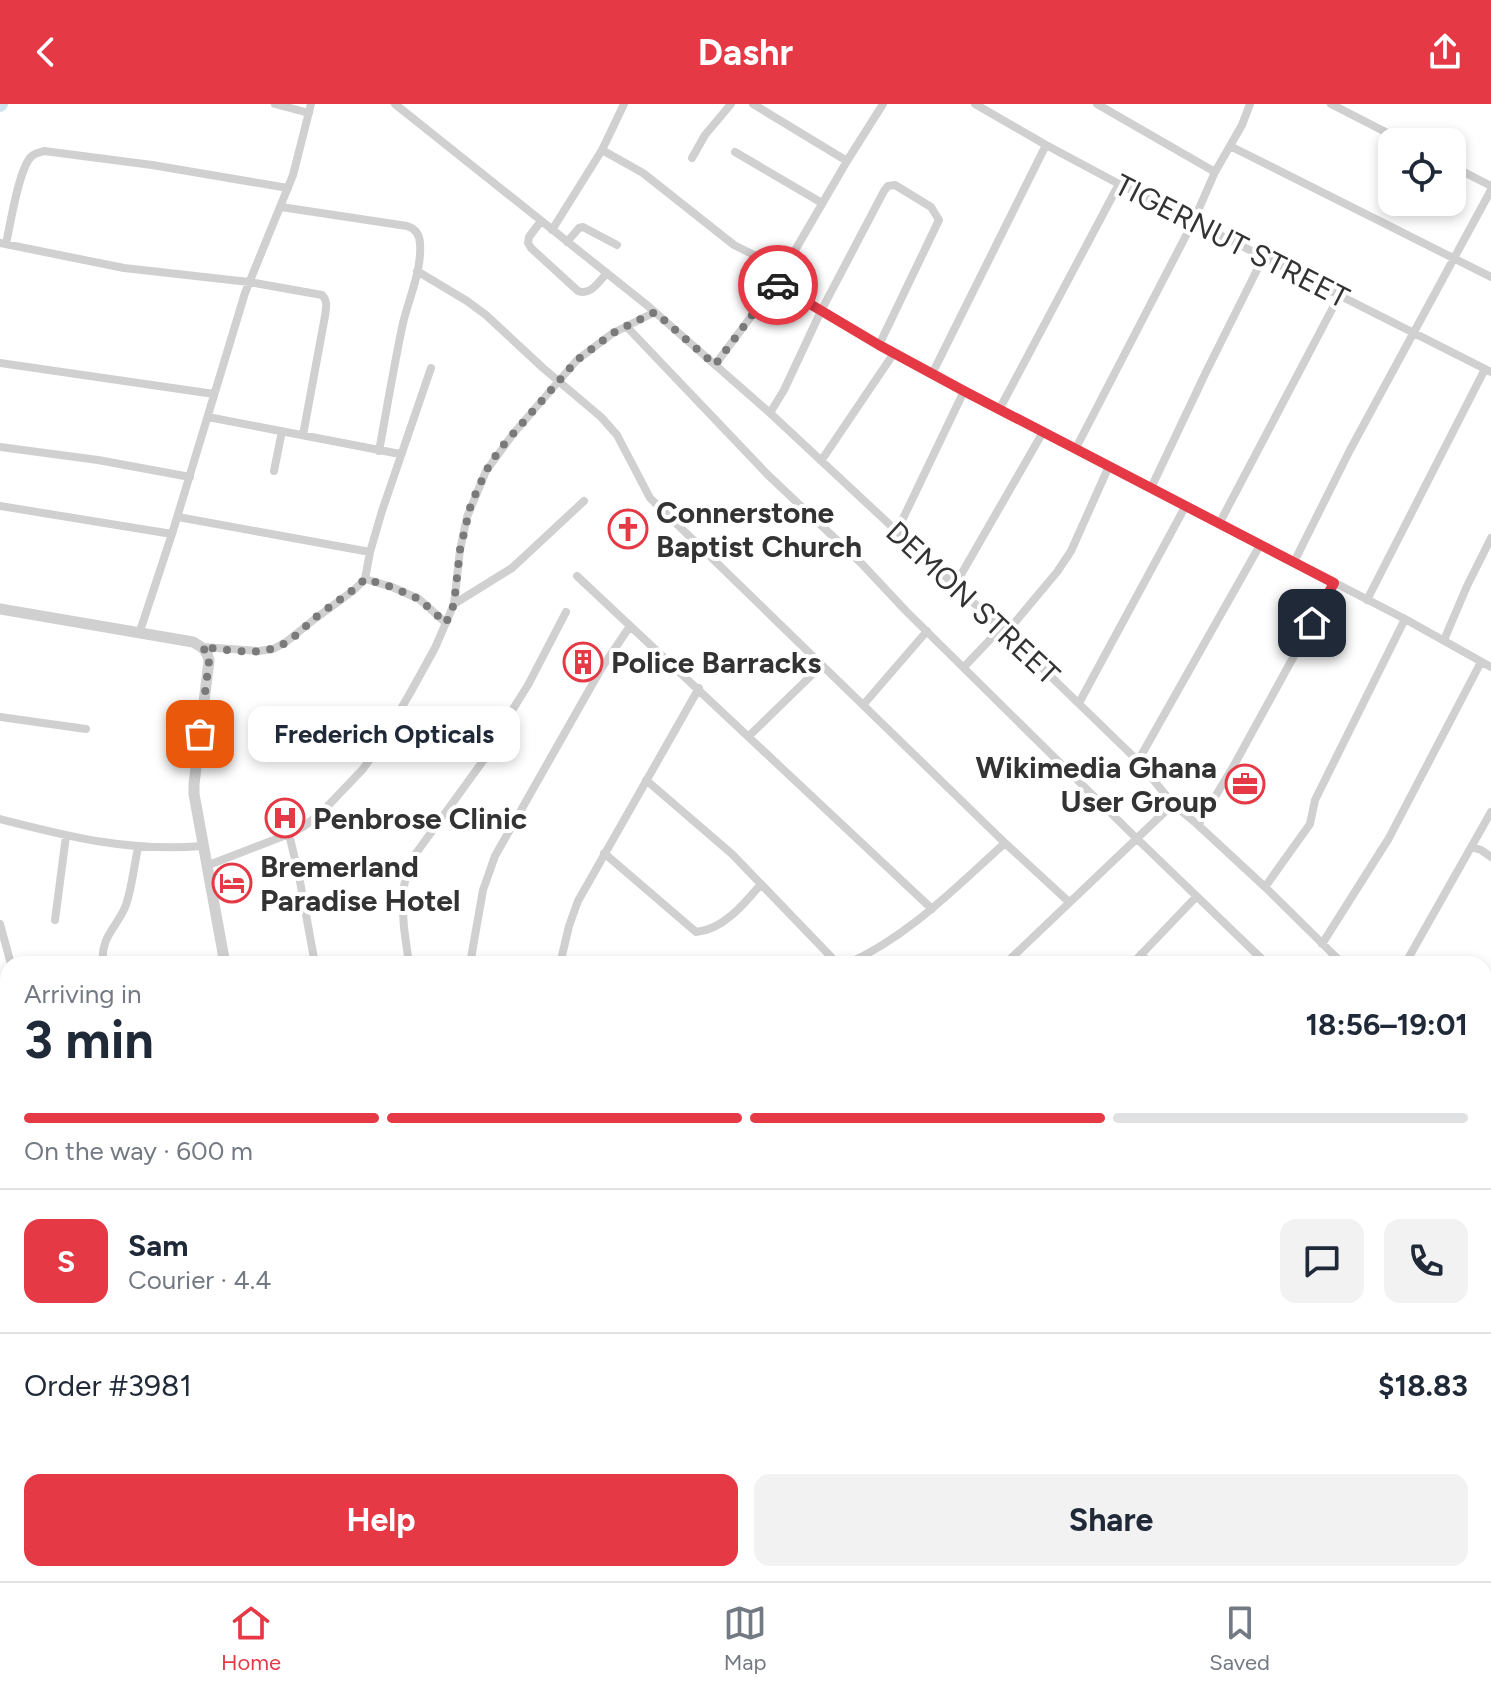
<!DOCTYPE html>
<meta charset="utf-8">
<style>
body{margin:0;font-family:Figtree,sans-serif;background:#f2f2f3;color:#1f2937;height:100vh;display:flex;flex-direction:column;font-size:30px;white-space:nowrap}
*{box-sizing:border-box;margin:0}
p{font-size:26px;color:#747a83}
.icon{flex:none;width:44px;height:44px;fill:none;stroke:currentColor;stroke-width:2;stroke-linecap:round;stroke-linejoin:round}
.map{position:relative;flex:1;overflow:hidden}
.details{position:absolute;left:0px;top:852px;width:1492px;height:626px;display:flex;flex-direction:column;background:#fff;border-radius:24px 24px 0 0;box-shadow:0 4px 12px #0003}
.details>*{flex:none}
.buttons{position:absolute;left:1378px;top:24px;display:grid;gap:16px}
.buttons a{display:grid;place-items:center;width:88px;height:88px;border-radius:16px;background:#fff;box-shadow:0 4px 12px #0003;font-size:40px}
.pin{position:absolute;display:grid;place-items:center;width:68px;height:68px;color:#fff;margin:-34px;border-radius:16px;box-shadow:0 4px 12px #0006}
.courier{position:absolute;display:grid;place-items:center;width:80px;height:80px;margin:-40px;border:6px solid #e63946;border-radius:50%;background:#fff;color:#222;box-shadow:0 2px 10px #0007}
.bubble{position:absolute;height:56px;border-radius:16px;background:#fff;box-shadow:0 4px 12px #0003;font-size:26px;font-weight:700;line-height:56px;text-align:center}
.head em{font-style:normal;font-weight:700}
.head div{display:flex;flex-direction:column-reverse}
.head{display:flex;align-items:center;justify-content:space-between;height:136px;padding:0 24px}
h1{font-size:52px;font-weight:700;line-height:60px}
.bar{display:grid;grid-template-columns:repeat(4,1fr);gap:12px 8px;align-content:center;height:96px;padding:0 24px}
.bar i{height:10px;border-radius:6px;background:#e0e1e3}
.bar .current{background:#e63946}
.bar p{grid-column:span 4}
.line{display:flex;align-items:center;gap:20px;padding:0 24px;border-top:2px solid #e0e1e3}
.line div{flex:1}
.round{display:grid;place-items:center;flex:none;width:84px;height:84px;border-radius:16px;background:#f2f2f3}
.cta{display:flex;gap:16px;margin-top:auto;padding:16px 24px}
.cta a{flex:1;height:92px;border-radius:16px;background:#e63946;color:#fff;font-size:32px;font-weight:700;line-height:92px;text-align:center}
.cta a+a{background:#f2f2f3;color:#1f2937}
header{display:flex;justify-content:space-between;align-items:center;height:104px;padding:0 24px;background:#e63946;color:#fff;font-size:36px;font-weight:700}
.tab-bar{display:flex;justify-content:space-around;align-items:center;height:112px;border-top:2px solid #e0e1e3;background:#fff;font-size:22px;color:#747a83}
.tab-bar a{display:grid;justify-items:center;gap:4px}
.tab-bar .current{color:#e63946}
.map>svg:first-child{display:block}
</style>
<header><svg class="icon" aria-label="back" viewBox="0 0 24 24"><path d="M15 5l-7 7 7 7"/></svg>Dashr<svg class="icon" aria-label="share" viewBox="0 0 24 24"><path d="M12 15V3M7 8l5-5 5 5M5 13v7h14v-7"/></svg></header>
<div class="map">
<svg width="1491" height="1477" viewBox="0 0 1491 1477">
<rect width="100%" height="100%" fill="#fff"/>
<g fill="none" stroke-linecap="round" stroke-linejoin="round">
<!-- river -->
<path stroke="#cfe2ee" stroke-width="14" d="M0,1l1,-1"/>
<!-- minor -->
<path stroke="#d0d0d0" stroke-width="8" d="M275,0l34,9
M395,0l253,202 122,107 236,220 132,128 35,43 25,21 67,62 78,77
M753,0l94,57
M975,0l71,41 73,39 372,188
M1097,0l118,68
M1331,0l74,38
M1230,42l261,131
M602,46l41,23 91,72 50,25
M735,48l87,51
M692,54l13,-23 26,-31
M1452,62l39,20
M281,103l126,19c9,3 13,9 13,18 2,26 -11,54 -17,79 -9,42 -16,85 -24,128
M541,117l-12,16 -1,6 3,5 47,43c13,5 21,-10 29,-18
M552,126l50,-80 22,-46
M567,138l12,-14 4,-1 34,18
M0,139l124,25 125,14 73,13c6,6 4,13 3,21l-22,119
M6,140c4,-18 13,-78 26,-88 3,-3 8,-4 12,-5l108,14 136,23
M417,167l50,30 19,14 57,53 58,49 16,18 33,63 355,345 64,59
M776,179l103,62 85,46 441,228 86,48
M626,222l142,149 93,88 45,48 224,221 137,132
M0,259l214,31
M715,261l61,-82 71,-122 36,-57
M932,270l114,-229
M999,306l120,-226
M770,309l14,-23 37,-79 63,-120 4,-5 7,-1 36,22 8,13 -60,125
M208,313l192,37
M0,343l98,13 92,17
M1076,344l117,-226 22,-50 27,-47 8,-21
M821,357l73,-108
M274,367l8,-40
M1151,384l55,-116 58,-116
M0,402l172,28
M178,413l192,35
M1219,420l120,-228
M897,427l67,-140
M1294,458l56,-112 141,-260
M577,472l355,333
M365,475l27,8 27,12 27,24
M955,481l88,-153
M1367,496l118,-231
M454,500l58,-36 72,-67
M1006,529l51,-61 14,-21 38,-85
M139,530l33,-100 73,-241 48,-118 18,-71
M1444,536l23,-54 24,-48
M202,543l56,4 15,-2 13,-7 30,-24 38,-28 11,-11 5,-27 12,-41 49,-143
M964,563l37,-39
M1079,599l106,-196
M864,600l63,-73
M0,613l86,12
M749,632l73,-71
M1138,657l122,-216
M646,676l86,74 106,110
M0,715c70,18 129,33 202,27
M1198,721l35,-58 101,-184
M289,730l10,42 16,88
M1472,743l9,3 10,7
M604,749l92,79c27,-2 49,-29 65,-48
M206,762l83,-32 14,-7 18,-14 42,-44 14,-20 32,-54 26,-47 19,-44 6,-54 7,-33 19,-46 27,-37 64,-74 36,-27 42,-21
M1265,783l45,-63 5,-24 90,-181
M55,816l11,-84
M0,820l11,40
M1322,840l67,-106 92,-176
M1141,850l10,10
M103,860c-3,-28 14,-36 23,-59 6,-18 8,-39 12,-57
M409,860l-5,-36 -2,-31 4,-21 8,-20 69,-95 22,-39 23,-37 38,-73
M470,860l13,-74 12,-34 106,-187 29,-43
M560,860l9,-38 9,-25 121,-213
M847,860c62,-28 108,-76 158,-121
M1005,860l168,-160
M1132,860l64,-67
M1405,860l86,-152
M1484,910l7,5
M0,914h8
M0,965h8
M1484,989l7,6
M0,1026l8,-1
M1484,1059l7,6
M0,1129l8,-2
M1484,1230l7,6
M0,1238l8,-2
M0,1276l8,15
M0,1328l8,-3
M1484,1339l7,7
M0,1408l8,-1
M1484,1457l7,6
M173,1470v7
M404,1470l1,7
M974,1470v7
M1109,1470l8,7
M1243,1470l8,7
M1365,1470l7,7
M631,1477l40,-7"/>
<!-- tertiary -->
<path stroke="#d0d0d0" stroke-width="11" d="M0,505l193,33c9,5 14,8 16,19l-15,123v10l31,170
M290,1470v7"/>
</g>
<g fill="none" stroke-linecap="round" stroke-linejoin="round">
<!-- done -->
<path stroke="#7a7a7a" stroke-width="8" stroke-dasharray="0 14.4" d="M200,630l9,-73 -1,-7 -6,-7c22,2 47,8 69,2 18,-4 31,-20 45,-32 17,-13 34,-23 49,-38l27,8 27,12 27,24 8,-19 6,-54 11,-46 15,-33 14,-22 77,-89 36,-27 42,-21 60,53 61,-82 2,2"/>
<!-- route -->
<path stroke="#e63946" stroke-width="10" d="M778,181l101,60 85,46 370,192 -22,40"/>
</g>
<!-- icons -->
<defs>
<symbol id="church-ring" viewBox="-11 -11 22 22"><circle r="9.5" fill="#fff" stroke="#e63946" stroke-width="1.5"/><path d="M-1.2-6h2.4v3.5h3.3v2.4h-3.3V6h-2.4V-.1h-3.3v-2.4h3.3Z" fill="#e63946"/></symbol>
<symbol id="building-ring" viewBox="-11 -11 22 22"><circle r="9.5" fill="#fff" stroke="#e63946" stroke-width="1.5"/><path d="M-4-6H4V6H1V3H-1V6H-4ZM-2.5-4.3h1.7v1.8h-1.7ZM.8-4.3h1.7v1.8H.8ZM-2.5-1h1.7V.8h-1.7ZM.8-1h1.7V.8H.8Z" fill="#e63946"/></symbol>
<symbol id="office-ring" viewBox="-11 -11 22 22"><circle r="9.5" fill="#fff" stroke="#e63946" stroke-width="1.5"/><path d="M-6-3h4V-5.5h4V-3h4V5H-6ZM-1-4.5V-3h2v-1.5ZM-6 0V1H6V0Z" fill="#e63946"/></symbol>
<symbol id="hospital-ring" viewBox="-11 -11 22 22"><circle r="9.5" fill="#fff" stroke="#e63946" stroke-width="1.5"/><path d="M-5-5h3v3.5h4V-5h3V5h-3V1.5h-4V5h-3Z" fill="#e63946"/></symbol>
<symbol id="hotel-ring" viewBox="-11 -11 22 22"><circle r="9.5" fill="#fff" stroke="#e63946" stroke-width="1.5"/><path d="M-6-4.5h1.5V1H6V5H4.5V3h-9V5H-6ZM-4 0a1.8 1.8 0 1 1 3.6 0ZM.5 0V-2.5h3Q6-2.5 6 0Z" fill="#e63946"/></symbol>
</defs>
<g fill-rule="evenodd">
<use href="#church-ring" x="606" y="403" width="44" height="44"/>
<use href="#building-ring" x="561" y="536" width="44" height="44"/>
<use href="#office-ring" x="1223" y="658" width="44" height="44"/>
<use href="#hospital-ring" x="263" y="692" width="44" height="44"/>
<use href="#hotel-ring" x="210" y="757" width="44" height="44"/>
</g>
<g text-anchor="middle" dominant-baseline="central" stroke-width="8" stroke-linejoin="round" paint-order="stroke">
<!-- street labels -->
<g font-size="30" fill="#333" stroke="#fff">
<text transform="translate(1232 137) rotate(27)">TIGERNUT STREET</text>
<text transform="translate(973 499) rotate(43)">DEMON STREET</text>
</g>
<!-- poi labels -->
<g font-size="30" font-weight="bold" fill="#333" stroke="#fff" text-anchor="start">
<text x="656" y="408">Connerstone<tspan x="656" dy="34">Baptist Church</tspan></text>
<text x="611" y="558">Police Barracks</text>
<text x="1217" y="663" text-anchor="end">Wikimedia Ghana<tspan x="1217" dy="34">User Group</tspan></text>
<text x="313" y="714">Penbrose Clinic</text>
<text x="260" y="762">Bremerland<tspan x="260" dy="34">Paradise Hotel</tspan></text>
</g>
</g>
</svg>
<div class="buttons">
<a><svg class="icon" aria-label="locate" viewBox="0 0 24 24"><circle cx="12" cy="12" r="6"/><path d="M12 2v4M12 18v4M2 12h4M18 12h4"/></svg></a>
</div>
<div class="pin" style="left:200px;top:630px;background:#ea580c"><svg class="icon" aria-label="bag" viewBox="0 0 24 24"><path d="M5 8h14l-1 12H6zM9 8a3 3 0 0 1 6 0"/></svg></div>
<div class="pin" style="left:1312px;top:519px;background:#1f2937"><svg class="icon" aria-label="home" viewBox="0 0 24 24"><path d="M3 11l9-7 9 7M6 9v11h12V9"/></svg></div>
<div class="courier" style="left:778px;top:181px"><svg class="icon" aria-label="car" viewBox="0 0 24 24"><path d="M5 17H2v-5l4-1 3-4h7l3 4 3 1v5h-3M9 17h6M6 11h13"/><circle cx="7" cy="17" r="2"/><circle cx="17" cy="17" r="2"/></svg></div>
<div class="bubble" style="left:248px;top:602px;width:272px">Frederich Opticals</div>
<section class="details">
<div class="head"><div><h1>3 min</h1><p>Arriving in</p></div><em>18:56–19:01</em></div>
<div class="bar"><i class="current"></i><i class="current"></i><i class="current"></i><i></i><p>On the way · 600 m</p></div>
<div class="line" style="height:144px"><b class="round" style="background:#e63946;color:#fff">S</b><div><b>Sam</b><p>Courier · 4.4</p></div><a class="round"><svg class="icon" aria-label="chat" viewBox="0 0 24 24"><path d="M4 5h16v11H9l-5 4z"/></svg></a><a class="round"><svg class="icon" aria-label="phone" viewBox="0 0 24 24"><path d="M5 4h4l2 5-3 2q2 4 5 5l2-3 5 2v4C11 20 4 13 5 4z"/></svg></a></div>
<div class="line" style="height:104px"><div>Order #3981</div><b>$18.83</b></div>
<div class="cta"><a>Help</a><a>Share</a></div>
</section>
</div>
<nav class="tab-bar">
<a class="current"><svg class="icon" aria-label="home" viewBox="0 0 24 24"><path d="M3 11l9-7 9 7M6 9v11h12V9"/></svg>Home</a>
<a><svg class="icon" aria-label="map" viewBox="0 0 24 24"><path d="M3 6l6-2 6 2 6-2v14l-6 2-6-2-6 2zM9 4v14M15 6v14"/></svg>Map</a>
<a><svg class="icon" aria-label="saved" viewBox="0 0 24 24"><path d="M7 4h10v16l-5-4-5 4z"/></svg>Saved</a>
</nav>
